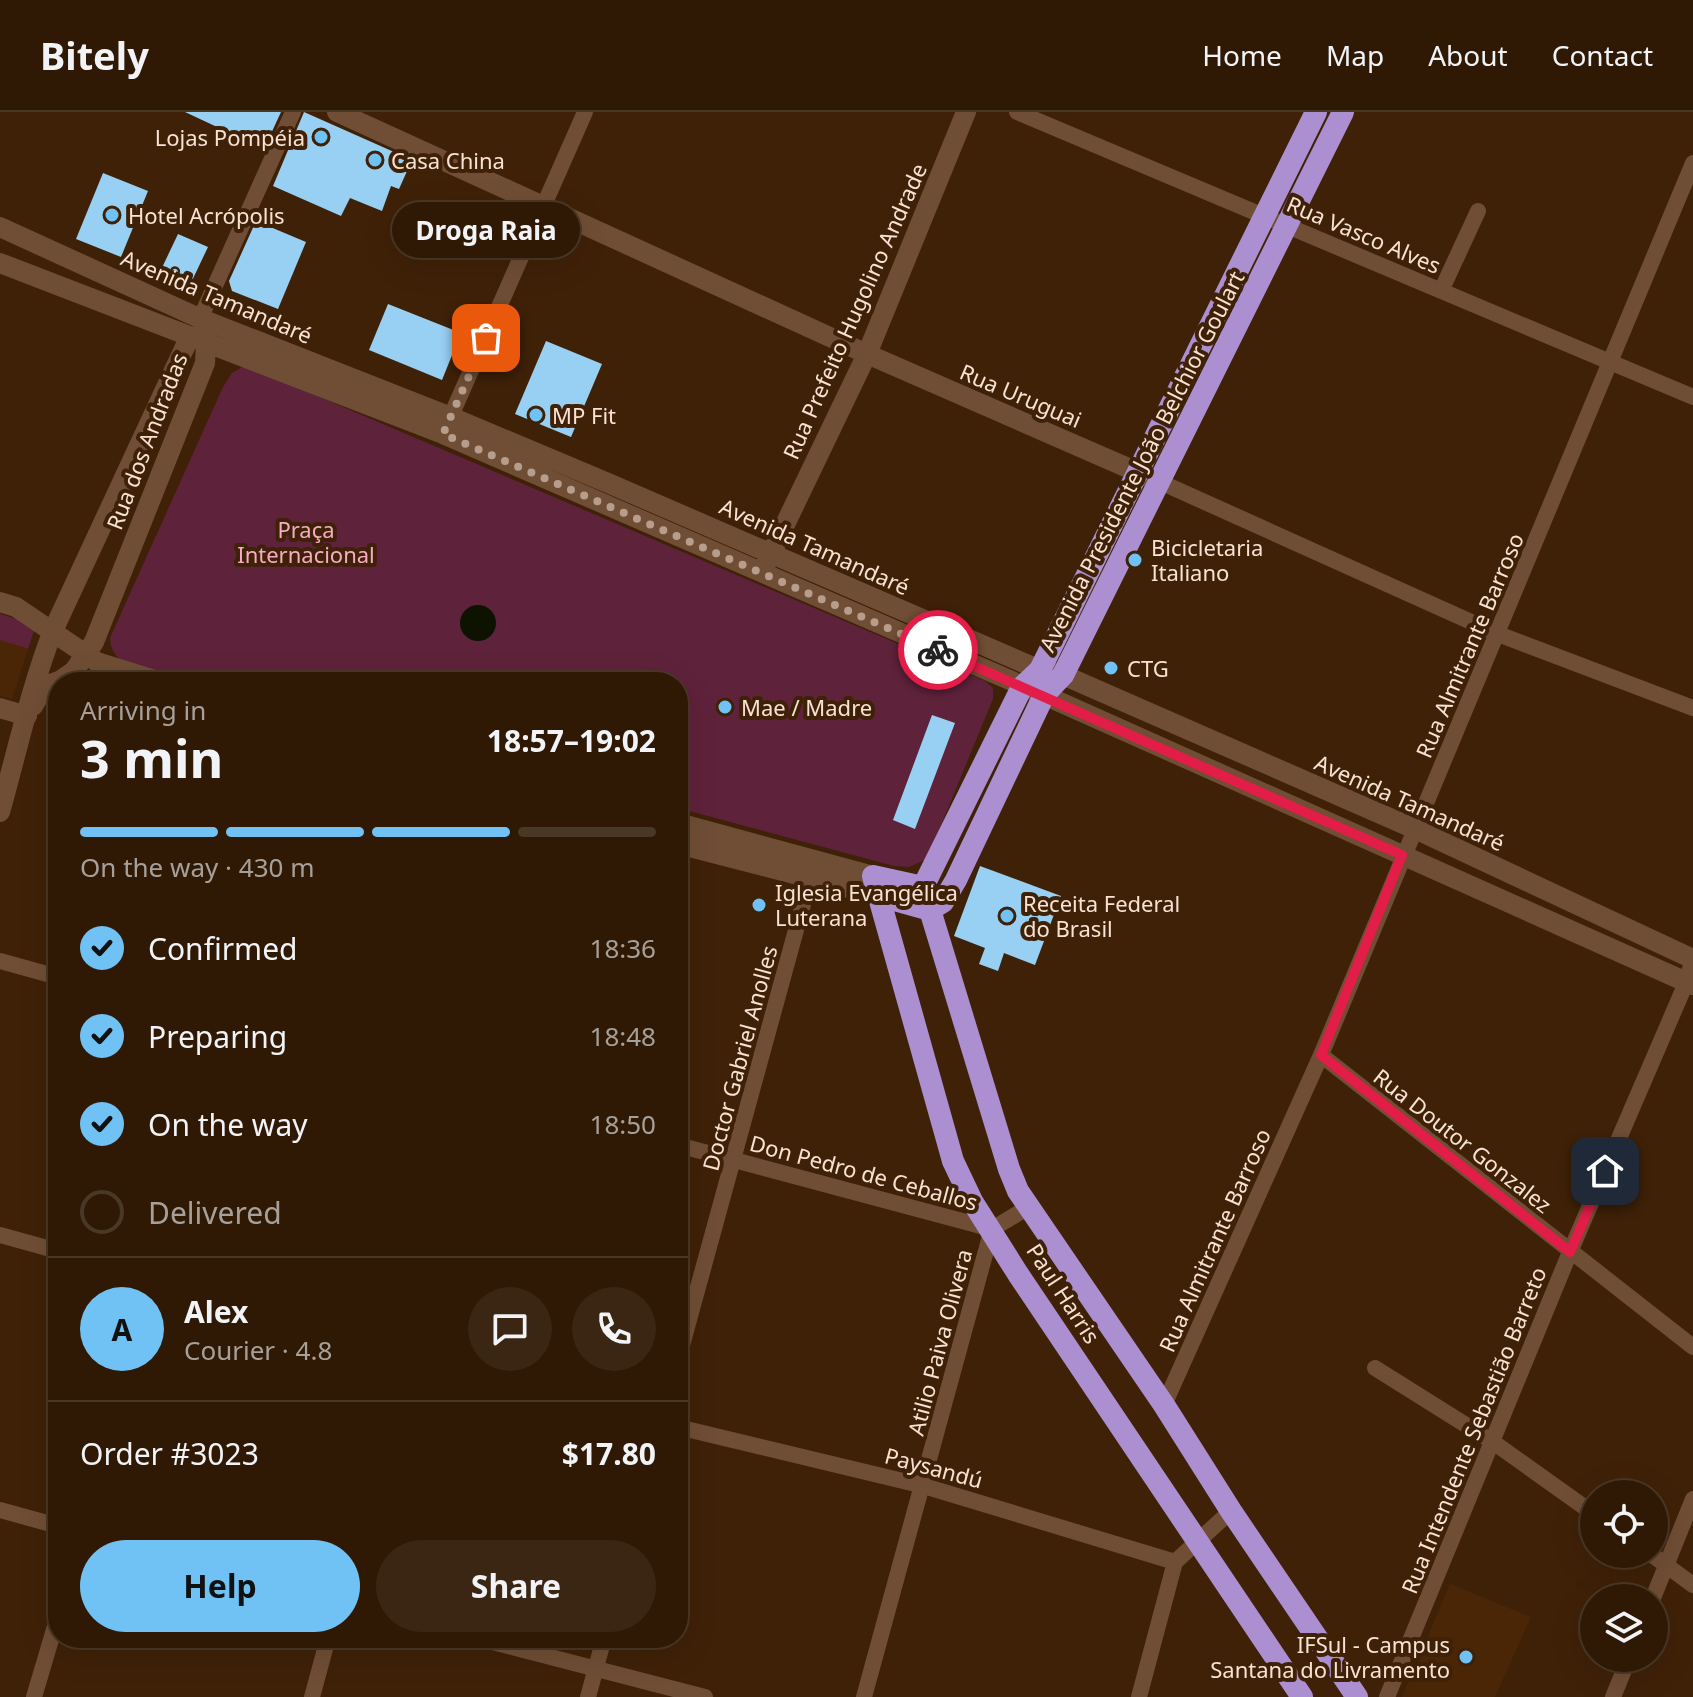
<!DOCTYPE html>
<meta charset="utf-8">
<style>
body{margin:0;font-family:"Noto Sans",sans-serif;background:#3b2613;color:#f1f3f6;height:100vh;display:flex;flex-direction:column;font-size:30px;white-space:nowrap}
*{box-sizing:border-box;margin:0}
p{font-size:26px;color:#a7a09a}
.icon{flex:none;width:44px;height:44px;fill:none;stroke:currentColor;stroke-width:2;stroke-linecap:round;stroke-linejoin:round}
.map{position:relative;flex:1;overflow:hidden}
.drawer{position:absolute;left:48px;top:560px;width:640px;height:976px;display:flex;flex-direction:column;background:#2f1905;border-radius:32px;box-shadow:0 8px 32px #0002,0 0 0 2px #4a3827}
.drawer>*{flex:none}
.tools{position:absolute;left:1580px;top:1368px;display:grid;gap:16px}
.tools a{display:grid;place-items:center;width:88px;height:88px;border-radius:50%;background:#2f1905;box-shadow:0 8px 32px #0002,0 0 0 2px #4a3827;font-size:40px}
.pin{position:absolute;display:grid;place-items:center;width:68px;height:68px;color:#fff;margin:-34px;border-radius:16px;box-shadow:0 4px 12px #0006}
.courier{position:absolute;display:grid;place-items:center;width:80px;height:80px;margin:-40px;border:6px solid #e11d48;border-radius:50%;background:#fff;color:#222;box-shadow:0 2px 10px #0007}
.bubble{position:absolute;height:56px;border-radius:28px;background:#2f1905;box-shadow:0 8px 32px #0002,0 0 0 2px #4a3827;font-size:26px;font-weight:700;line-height:56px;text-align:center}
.head em{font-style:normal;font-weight:700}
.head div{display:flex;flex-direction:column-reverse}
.head{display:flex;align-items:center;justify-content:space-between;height:136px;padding:0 32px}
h1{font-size:52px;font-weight:700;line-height:60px}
.bar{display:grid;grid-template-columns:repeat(4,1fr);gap:12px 8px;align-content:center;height:96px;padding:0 32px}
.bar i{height:10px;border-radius:6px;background:#4a3827}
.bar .current{background:#70c2f4}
.bar p{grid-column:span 4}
.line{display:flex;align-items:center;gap:20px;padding:0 32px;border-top:2px solid #4a3827}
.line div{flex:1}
.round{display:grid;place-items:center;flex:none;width:84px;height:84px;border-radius:42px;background:#3b2613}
ol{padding:0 32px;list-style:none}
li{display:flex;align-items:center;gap:24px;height:88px}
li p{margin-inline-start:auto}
li .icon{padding:8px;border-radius:50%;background:#70c2f4;color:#111;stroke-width:4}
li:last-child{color:#a7a09a}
li i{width:44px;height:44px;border:4px solid #4a3827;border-radius:50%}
.button{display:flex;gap:16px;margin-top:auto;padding:16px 32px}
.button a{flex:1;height:92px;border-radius:48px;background:#70c2f4;color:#111;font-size:32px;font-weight:700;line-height:92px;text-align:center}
.button a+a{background:#3b2613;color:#f1f3f6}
header{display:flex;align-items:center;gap:48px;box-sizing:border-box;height:112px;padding:0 40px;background:#2f1905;border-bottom:2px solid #4a3827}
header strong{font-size:38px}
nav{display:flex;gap:44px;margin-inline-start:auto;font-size:28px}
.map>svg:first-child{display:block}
</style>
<header>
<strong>Bitely</strong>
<nav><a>Home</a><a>Map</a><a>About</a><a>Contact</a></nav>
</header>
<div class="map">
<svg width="1693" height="1585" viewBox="0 0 1693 1585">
<rect width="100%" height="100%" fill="#3f2107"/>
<!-- built -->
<path fill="#4a2606" d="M0,528l28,9 -16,50 -12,-3z
M1450,1472l81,33 -36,80h-93z"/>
<!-- green -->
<path fill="#5f223b" d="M242,255l12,2 731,312 8,7v11l-66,160 -18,8 -15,-1 -216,-58v-126h-479l-74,-19c-10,-7 -14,-12 -15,-25l113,-251 9,-14z
M0,502l36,11 -8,24 -28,-9z"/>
<!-- water -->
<path fill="#0e1200" d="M460 511a18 18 0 1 1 36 0a18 18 0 1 1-36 0Z"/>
<!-- building -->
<path fill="#98d0f4" d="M185,0h96l-17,37z
M304,0l108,48 -13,29 -8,-3 -9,25 -32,-13 -9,18 -68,-30z
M103,61l45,18 -27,66 -45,-18z
M256,109l50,21 -28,67 -46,-18 -3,-10z
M178,122l30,13 -19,40 -30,-13z
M388,192l73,29 -19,47 -73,-30z
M546,229l56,23 -31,73 -56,-23z
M932,603l23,8 -40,106 -22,-9z
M980,754l81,30 -26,69 -31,-12 -6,18 -19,-7 6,-16 -31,-12z"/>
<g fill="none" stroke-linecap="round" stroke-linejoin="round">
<!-- minor -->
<path stroke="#704e35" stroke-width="16" d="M1017,0l676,285
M1441,179l37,-80
M200,207l93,-207
M447,313l138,-313
M1158,369l340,153 195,74
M0,849l58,16
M1321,943l372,292
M678,1033l314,84
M992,1117l35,-21
M0,1123l58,16
M678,1248l135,-492
M1375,1256l118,74 101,72
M1164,1293l157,-350 372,-892
M678,1315l246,59 251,76
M0,1398l58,16
M1651,1442l42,31
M1175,1450l56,-51
M1653,1486l40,-99
M477,1526l228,59
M34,1585l24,-81
M312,1585l16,-59
M588,1585l16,-59
M864,1585l128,-468
M1139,1585l36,-135
M1387,1585l183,-445 116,-269 7,-24
M1613,1585l16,-39"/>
<!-- tertiary -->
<path stroke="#704e35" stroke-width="20" d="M337,0l530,242 284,124
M0,115l199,91 252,99 157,66 432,187 23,5 352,154 278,130
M0,151l443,171 601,261 649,290
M766,452l101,-210 99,-242
M0,490l16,5 81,55 64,20
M33,594l12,-20 16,-6 13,-9 20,-29 111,-279 1,-21 -3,-11
M0,596l27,8
M0,700c17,-60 30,-121 52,-179l138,-297
M678,711l195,53
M678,732l198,51"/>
<!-- trunk -->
<path stroke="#ab8fd0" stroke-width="22" d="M923,775l-50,-11 80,285 19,40 46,73 284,423
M923,775l86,282 9,22 146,214 67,106 126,186
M923,775l99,-200 18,-17 276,-558
M876,783l54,15
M930,798l13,-8 13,-22 88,-185 19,-20 280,-563"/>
</g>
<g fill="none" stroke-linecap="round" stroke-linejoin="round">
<!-- done -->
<path stroke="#b79e8c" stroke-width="8" stroke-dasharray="0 14.4" d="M486,226l-43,96 495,216"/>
<!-- route -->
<path stroke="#e11d48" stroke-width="10" d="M938,538l464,205 -81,200 249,197 35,-81"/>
</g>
<!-- markers -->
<g fill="#70c2f4" stroke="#3f2107" stroke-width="3">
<circle cx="321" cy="25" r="8"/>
<circle cx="375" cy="48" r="8"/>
<circle cx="112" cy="103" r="8"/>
<circle cx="536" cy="303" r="8"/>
<circle cx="1135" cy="448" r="8"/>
<circle cx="1111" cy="556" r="8"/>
<circle cx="725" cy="595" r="8"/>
<circle cx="759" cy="793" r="8"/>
<circle cx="1007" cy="804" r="8"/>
<circle cx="1466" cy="1545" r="8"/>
</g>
<g text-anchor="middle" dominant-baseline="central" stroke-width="8" stroke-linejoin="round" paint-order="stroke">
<!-- poi labels -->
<g font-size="22" fill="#f7e2d4" stroke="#3f2107" text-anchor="start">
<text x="305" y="25" text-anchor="end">Lojas Pompéia</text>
<text x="391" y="48">Casa China</text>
<text x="128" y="103">Hotel Acrópolis</text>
<text x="552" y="303">MP Fit</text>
<text x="1151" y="435">Bicicletaria<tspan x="1151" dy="25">Italiano</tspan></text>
<text x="1127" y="556">CTG</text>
<text x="741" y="595">Mae / Madre</text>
<text x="775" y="780">Iglesia Evangélica<tspan x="775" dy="25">Luterana</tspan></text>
<text x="1023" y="791">Receita Federal<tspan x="1023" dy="25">do Brasil</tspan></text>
<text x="1450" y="1532" text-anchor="end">IFSul - Campus<tspan x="1450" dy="25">Santana do Livramento</tspan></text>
</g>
<!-- street labels -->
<g font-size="22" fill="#f7e2d4" stroke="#3f2107">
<text transform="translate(1364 122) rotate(23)">Rua Vasco Alves</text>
<text transform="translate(217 184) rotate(23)">Avenida Tamandaré</text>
<text transform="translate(854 199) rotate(-66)">Rua Prefeito Hugolino Andrade</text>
<text transform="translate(1021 283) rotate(23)">Rua Uruguai</text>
<text transform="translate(146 329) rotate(-69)">Rua dos Andradas</text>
<text transform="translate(1141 349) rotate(-63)">Avenida Presidente João Belchior Goulart</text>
<text transform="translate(815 434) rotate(24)">Avenida Tamandaré</text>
<text transform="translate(1469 533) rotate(-67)">Rua Almitrante Barroso</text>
<text transform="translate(1410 690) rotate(24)">Avenida Tamandaré</text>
<text transform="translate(739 946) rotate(-75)">Doctor Gabriel Anolles</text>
<text transform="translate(1463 1028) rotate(38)">Rua Doutor Gonzalez</text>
<text transform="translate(864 1060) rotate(15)">Don Pedro de Ceballos</text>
<text transform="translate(1214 1128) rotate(-66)">Rua Almitrante Barroso</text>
<text transform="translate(1064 1181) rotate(57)">Paul Harris</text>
<text transform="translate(939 1230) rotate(-75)">Atilio Paiva Olivera</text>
<text transform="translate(1473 1318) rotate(-68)">Rua Intendente Sebastião Barreto</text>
<text transform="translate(934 1355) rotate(15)">Paysandú</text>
</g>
<!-- park labels -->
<g font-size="22" fill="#f7aac4" stroke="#3f2107">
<text x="306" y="417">Praça<tspan x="306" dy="25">Internacional</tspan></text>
</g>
</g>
</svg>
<div class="tools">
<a><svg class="icon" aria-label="locate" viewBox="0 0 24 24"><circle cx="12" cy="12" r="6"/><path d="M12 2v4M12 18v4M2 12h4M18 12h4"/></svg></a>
<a><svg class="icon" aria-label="layers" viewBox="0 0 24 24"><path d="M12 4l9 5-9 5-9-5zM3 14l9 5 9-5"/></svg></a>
</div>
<div class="pin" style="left:486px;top:226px;background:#ea580c"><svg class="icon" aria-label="bag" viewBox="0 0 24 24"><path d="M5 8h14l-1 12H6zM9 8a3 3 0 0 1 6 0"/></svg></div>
<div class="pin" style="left:1605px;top:1059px;background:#1f2937"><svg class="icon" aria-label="home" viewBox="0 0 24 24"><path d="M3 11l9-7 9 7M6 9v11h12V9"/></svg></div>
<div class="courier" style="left:938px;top:538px"><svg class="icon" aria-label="bike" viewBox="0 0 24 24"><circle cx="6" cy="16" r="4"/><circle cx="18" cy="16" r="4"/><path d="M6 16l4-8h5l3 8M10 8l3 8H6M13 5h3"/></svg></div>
<div class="bubble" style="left:392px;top:90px;width:188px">Droga Raia</div>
<section class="drawer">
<div class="head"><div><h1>3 min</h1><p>Arriving in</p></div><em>18:57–19:02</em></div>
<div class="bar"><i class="current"></i><i class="current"></i><i class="current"></i><i></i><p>On the way · 430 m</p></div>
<ol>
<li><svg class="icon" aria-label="check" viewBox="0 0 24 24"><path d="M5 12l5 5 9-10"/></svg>Confirmed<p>18:36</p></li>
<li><svg class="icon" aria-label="check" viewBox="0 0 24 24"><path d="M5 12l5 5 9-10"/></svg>Preparing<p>18:48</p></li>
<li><svg class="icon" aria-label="check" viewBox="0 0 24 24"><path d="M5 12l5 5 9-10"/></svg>On the way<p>18:50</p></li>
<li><i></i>Delivered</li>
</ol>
<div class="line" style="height:144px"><b class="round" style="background:#70c2f4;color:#111">A</b><div><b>Alex</b><p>Courier · 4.8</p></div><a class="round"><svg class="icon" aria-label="chat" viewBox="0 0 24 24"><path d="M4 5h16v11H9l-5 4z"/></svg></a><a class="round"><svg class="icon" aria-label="phone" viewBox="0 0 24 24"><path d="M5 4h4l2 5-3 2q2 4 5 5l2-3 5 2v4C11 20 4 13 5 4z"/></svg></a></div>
<div class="line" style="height:104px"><div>Order #3023</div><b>$17.80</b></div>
<div class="button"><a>Help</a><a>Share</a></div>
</section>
</div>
